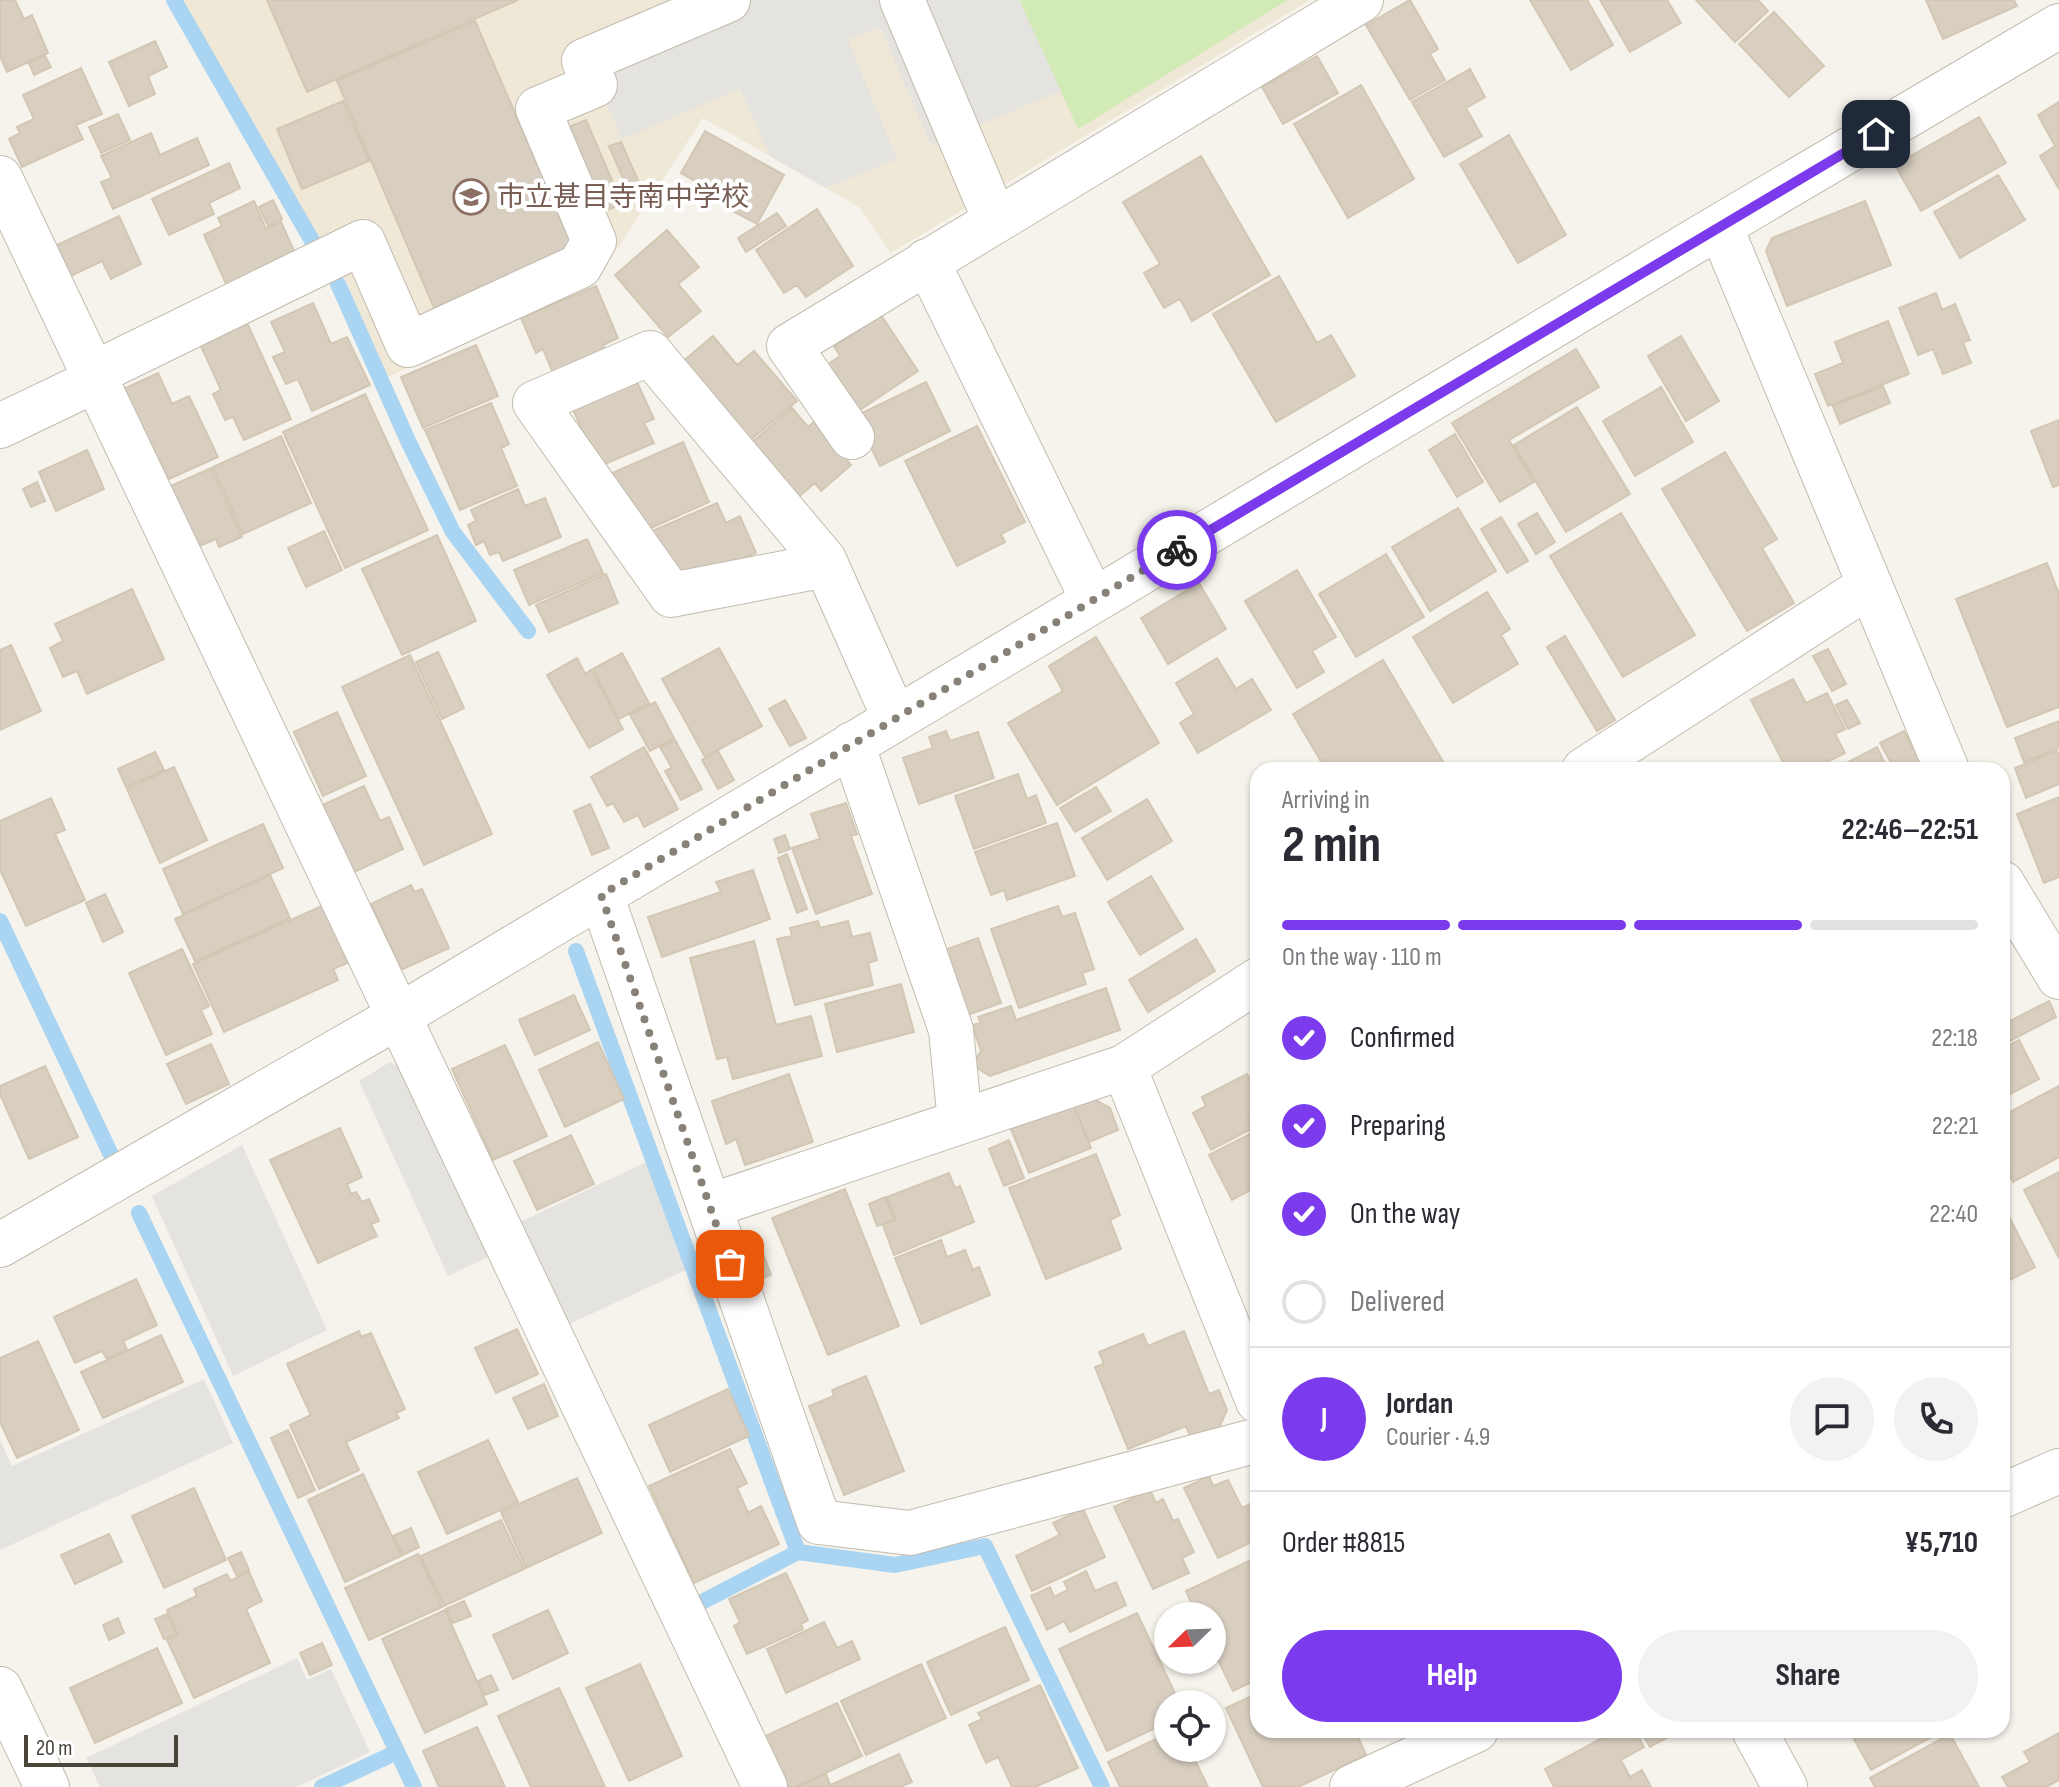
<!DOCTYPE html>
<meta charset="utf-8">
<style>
body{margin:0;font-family:"Sofia Sans Condensed","Noto Sans JP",sans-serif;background:#f2f2f3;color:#2b2b33;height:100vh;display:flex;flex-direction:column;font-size:30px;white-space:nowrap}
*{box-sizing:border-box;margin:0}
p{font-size:26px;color:#7c7c81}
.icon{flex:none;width:44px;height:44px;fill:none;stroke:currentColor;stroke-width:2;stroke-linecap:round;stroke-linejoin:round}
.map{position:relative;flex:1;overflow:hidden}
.details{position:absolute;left:1250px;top:762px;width:760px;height:976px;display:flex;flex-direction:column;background:#fff;border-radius:24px;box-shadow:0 2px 6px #0004}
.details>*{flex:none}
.needle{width:52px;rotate:247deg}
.controls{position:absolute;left:1154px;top:1602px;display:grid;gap:16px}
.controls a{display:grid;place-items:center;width:72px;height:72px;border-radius:50%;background:#fff;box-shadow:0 2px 6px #0004;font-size:40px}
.scale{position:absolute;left:24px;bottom:20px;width:154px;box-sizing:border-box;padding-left:8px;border:4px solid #4b4439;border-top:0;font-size:22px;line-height:28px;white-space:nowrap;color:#4b4439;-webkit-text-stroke:6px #fff;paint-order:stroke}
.pin{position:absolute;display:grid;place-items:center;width:68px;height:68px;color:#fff;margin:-34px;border-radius:16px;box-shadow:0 4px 12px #0006}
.courier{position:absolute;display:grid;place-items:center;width:80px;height:80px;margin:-40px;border:6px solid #7c3aed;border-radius:50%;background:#fff;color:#222;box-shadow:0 2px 10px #0007}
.headline em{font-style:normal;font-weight:700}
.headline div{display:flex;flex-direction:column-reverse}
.headline{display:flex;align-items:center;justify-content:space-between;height:136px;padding:0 32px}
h1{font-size:52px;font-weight:700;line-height:60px}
.bar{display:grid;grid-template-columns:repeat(4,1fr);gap:12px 8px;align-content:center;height:96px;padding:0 32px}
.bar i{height:10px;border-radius:6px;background:#e1e1e2}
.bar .active{background:#7c3aed}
.bar p{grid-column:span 4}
.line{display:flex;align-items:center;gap:20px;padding:0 32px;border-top:2px solid #e1e1e2}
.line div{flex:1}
.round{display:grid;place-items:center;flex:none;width:84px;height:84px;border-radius:42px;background:#f2f2f3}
ol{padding:0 32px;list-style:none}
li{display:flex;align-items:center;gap:24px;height:88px}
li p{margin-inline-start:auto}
li .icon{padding:8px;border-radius:50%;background:#7c3aed;color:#fff;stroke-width:4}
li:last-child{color:#7c7c81}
li i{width:44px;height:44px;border:4px solid #e1e1e2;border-radius:50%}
.cta{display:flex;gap:16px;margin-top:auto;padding:16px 32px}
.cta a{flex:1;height:92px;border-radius:48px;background:#7c3aed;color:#fff;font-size:32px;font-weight:700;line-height:92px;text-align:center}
.cta a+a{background:#f2f2f3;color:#2b2b33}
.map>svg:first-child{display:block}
</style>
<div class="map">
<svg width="2059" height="1787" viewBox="0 0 2059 1787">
<rect width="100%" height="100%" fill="#f6f3ec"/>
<!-- education -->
<path fill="#efe8d6" d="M181,0h1129l-419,253 -32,-46 -156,-89 -105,160 -212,100 -41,-99 -31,-41z"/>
<!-- pitch -->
<path fill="#d2eab5" d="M1019,0h269l-210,129z"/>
<!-- parking -->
<path fill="#e5e3e0" d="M668,0h351l42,91 -130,54 -51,-118 -32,13 49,119 -71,29 -56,-32 -30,-67 -118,50 -43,-101z
M390,1062l13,7 89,186 -44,21 -89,-195z
M242,1145l85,185 -94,46 -81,-180z
M648,1161l40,108 -125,58 -49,-102z
M204,1379l29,64 -233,107v-110l12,26z
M297,1658l10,22 24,-11 39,83 -73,35h-197l-14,-29z"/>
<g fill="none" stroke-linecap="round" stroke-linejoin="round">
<!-- stream -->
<path stroke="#a9d4f2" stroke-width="16" d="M174,0l141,246
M338,284l71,159 44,89 75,99
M0,921l114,240
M576,951l222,601 -96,50
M139,1213l275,574
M798,1552l97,13 90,-19 117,241
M322,1787l75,-35"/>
</g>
<!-- building -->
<path fill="#d8cfc1" stroke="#d3c7b4" stroke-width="2" d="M0,0h15l9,19 8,-4 16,38 -41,19 -7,-16z
M267,0h251l-211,92z
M1410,0l28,49 -8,5 15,26 -35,20 -44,-75z
M1530,0h57l26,45 -42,25z
M1600,0h67l14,23 -51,29z
M1696,0h62l10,11 -33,31z
M1926,0h88l3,6 -74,33z
M1774,12l50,54 -35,31 -50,-53z
M475,21l98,226 -139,61 -97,-227z
M155,41l12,26 -19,9 7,18 -26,12 -20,-44z
M45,56l6,11 -17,8 -5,-12z
M1317,56l21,37 -55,31 -21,-37z
M81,68l21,46 -26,11 7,14 -61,28 -13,-28 11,-6 -3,-6 17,-8 -11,-24z
M1470,69l15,28 -19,11 16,28 -38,21 -32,-55z
M1361,85l53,94 -66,39 -54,-94z
M343,101l26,60 -67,28 -25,-60z
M2059,102v87l-19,-33 15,-10 -17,-31z
M118,114l12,26 -29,13 -12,-26z
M1979,117l27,46 -85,48 -26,-46z
M586,120l36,84 -19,8 -37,-84z
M705,131l79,44 -27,49 -28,-15 4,-7 -52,-29z
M151,133l9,22 37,-17 12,27 -96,44 -12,-27 11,-4 -11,-22z
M1509,135l57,100 -48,28 -58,-99z
M621,142l23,52 -12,5 -23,-53z
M1201,156l69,119 -78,46 -12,-22 -16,9 -20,-35 16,-9 -37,-62z
M229,163l11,25 -31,15 5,11 -45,21 -17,-36z
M1998,175l27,45 -65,38 -26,-46z
M273,200l9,19 -14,7 -9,-19z
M254,201l12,28 15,-7 15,33 -69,31 -23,-51 18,-9 -4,-8z
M1865,201l26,64 -104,41 -21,-55 6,-13z
M817,209l36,57 -47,31 -9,-12 -13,8 -28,-43z
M777,213l9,13 -40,26 -8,-14z
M119,216l22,48 -30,15 -9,-18 -33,16 -14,-31z
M667,230l32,37 -21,17 23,27 -33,26 -53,-62z
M1279,276l38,67 14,-8 24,41 -79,46 -63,-108z
M596,286l22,52 -15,7 2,5 -52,23 -10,-24 -7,4 -15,-35z
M1936,293l6,17 13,-6 15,36 -7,2 8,21 -28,11 -10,-25 -15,6 -19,-47z
M313,303l18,41 16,-7 23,48 -58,26 -14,-32 -12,5 -13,-27 12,-5 -14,-30z
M881,315l37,56 -63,42 -31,-46 16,-11 -6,-10z
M1888,321l21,53 -81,32 -13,-32 28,-11 -8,-21z
M247,323l44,96 -47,21 -11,-23 -8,3 -12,-26 8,-4 -21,-46z
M713,336l24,29 17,-14 43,50 -48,40 -67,-79z
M1681,336l38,65 -33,20 -38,-65z
M476,345l22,51 -75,32 -22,-51z
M1576,349l23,38 -90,53 25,42 -34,20 -48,-79z
M158,373l14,31 17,-8 29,61 -58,26 -41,-92z
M636,380l18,39 -10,4 10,20 -56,24 -26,-60z
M926,382l24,49 -70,35 -24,-50z
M1883,386l7,17 -50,21 -7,-18z
M1661,387l32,55 -58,34 -32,-55z
M365,394l63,136 -83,38 -62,-136z
M491,403l18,41 -8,4 16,38 -57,24 -35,-80z
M1577,407l53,87 -64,38 -52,-87z
M792,408l16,19 6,-5 37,43 -30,26 -6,-8 -18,15 -46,-55z
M2059,420v65l-6,2 -22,-56z
M977,426l48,96 -24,12 4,8 -48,24 -52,-105z
M1455,434l28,48 -26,15 -28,-47z
M281,436l30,67 -68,31 -30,-67z
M683,442l26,60 -67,30 -34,-57z
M87,450l17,39 -48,22 -17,-39z
M1725,452l52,87 -15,9 32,55 -47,28 -85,-142z
M211,468l31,69 -23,10 -3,-8 -26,11 -28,-60z
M37,482l8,19 -14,6 -8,-18z
M518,489l7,17 20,-8 16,39 -58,24 -4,-9 -9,3 -6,-14 -8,4 -8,-20 8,-4 -5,-11z
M717,503l9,20 14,-7 16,37 -62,27 -5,-11 -19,8 -20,-45z
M1458,508l38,63 -66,40 -38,-64z
M1537,513l18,29 -19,12 -18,-30z
M1621,513l74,122 -72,42 -73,-121z
M1501,517l27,44 -21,12 -26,-44z
M324,531l18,39 -36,17 -18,-39z
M437,535l39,86 -74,34 -40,-86z
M587,539l16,34 -74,32 -15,-35z
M1386,554l38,63 -68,40 -37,-63z
M2047,563l12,31v113l-52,20 -51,-128z
M1297,570l39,67 -24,14 12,21 -27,16 -52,-87z
M606,574l12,29 -69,29 -13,-27z
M1199,583l27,46 -58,35 -27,-46z
M132,589l32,70 -77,35 -10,-23 -14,6 -13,-29 13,-7 -8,-17z
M1487,592l23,37 -9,6 17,29 -65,39 -40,-66z
M1565,636l50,84 -18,11 -50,-84z
M1096,637l63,106 -102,62 -49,-82 55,-32 -14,-25z
M11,645l30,66 -41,19v-80z
M719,648l43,78 -57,31 -43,-78z
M1828,649l18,35 -14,7 -19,-35z
M438,652l26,56 -22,11 -26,-57z
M622,653l27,50 -30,16 -26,-50z
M410,655l82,179 -68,31 -82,-178z
M577,658l8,16 6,-4 32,59 -34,19 -42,-73z
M1217,658l19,31 16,-10 19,31 -73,43 -18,-30 14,-9 -18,-31z
M1383,660l65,110h-122l-33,-56z
M1793,679l13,24 21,-10 18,36 -10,5 10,19 -34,17h-24l-36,-70z
M785,700l21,38 -16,8 -21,-37z
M1847,700l13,23 -12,6 -12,-24z
M655,702l19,36 -24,13 -20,-36z
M337,712l29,64 -43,20 -29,-64z
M2059,721v27l-35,14 -9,-24z
M946,731l4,10 28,-9 16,46 -75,26 -16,-46 30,-10 -4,-11z
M1904,731l20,37 -4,2h-25l-15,-27z
M675,740l27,49 -21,11 -16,-29 7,-3 -12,-21z
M644,747l34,62 -34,18 -6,-12 -14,7 -11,-19 -6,3 -16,-29z
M1877,747l11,23h-55z
M718,751l16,29 -16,9 -16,-29z
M2057,751l2,5v28l-33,14 -11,-30z
M155,752l9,18 -38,17 -8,-18z
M174,767l33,73 -47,23 -33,-74z
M1018,774l9,25 9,-4 10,28 -72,26 -19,-53z
M364,786l16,35 9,-4 14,32 -57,27 -32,-67z
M1096,787l15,24 -36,21 -15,-24z
M2059,797v80l-15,6 -27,-69z
M51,798l14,32 -10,4 30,66 -59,26 -26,-56v-49z
M1147,799l25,42 -65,39 -25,-42z
M846,803l11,31 -6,2 21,58 -56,20 -24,-66 28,-9 -9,-25z
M590,804l19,44 -17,7 -18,-44z
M1057,823l18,53 -68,24 -3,-10 -13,5 -16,-43z
M263,824l20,44 -100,46 -20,-45z
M785,835l5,14 -11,4 -5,-14z
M787,854l20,55 -10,4 -19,-55z
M753,870l17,49 -108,38 -14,-40 73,-25 -5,-10z
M270,875l20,43 -95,43 -20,-42z
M1151,876l32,53 -43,26 -32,-53z
M411,885l3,7 8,-3 27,59 -48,22 -30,-66z
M105,894l18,38 -20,10 -17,-39z
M326,904l26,57 -19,8 5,11 -114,52 -31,-68z
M1058,906l4,11 13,-4 19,56 -12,4 4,11 -67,24 -28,-79z
M818,921l2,7 28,-7 4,16 18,-4 7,27 -9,3 5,22 -78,20 -18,-66 15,-3 -2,-8z
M978,938l23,65 -36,13 -23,-65z
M1196,939l19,32 -67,41 -19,-32z
M754,941l22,84 35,-9 11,40 -89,23 -6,-22 -10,2 -27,-101z
M182,949l27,57 -8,4 11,24 -46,21 -37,-82z
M901,984l13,48 -77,20 -12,-48z
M1106,988l14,42 -130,46 -18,-11 9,-14 -9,-26 9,-2 -3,-6 33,-11 5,14z
M574,995l16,35 -55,25 -16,-35z
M2049,1001l7,16 -54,28v-20z
M2019,1040l20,39 -37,19v-49z
M598,1042l26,57 -59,28 -26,-57z
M211,1044l18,40 -43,20 -19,-40z
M505,1045l42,91 -54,24 -41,-91z
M45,1066l33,71 -49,22 -29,-65v-8z
M789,1074l24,68 -68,23 -9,-26 -10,5 -14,-43z
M1247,1074l11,21v18l-10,5 5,10 -42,22 -18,-37 13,-7 -4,-9z
M2059,1086v71l-46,25 -11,-21v-45z
M1093,1099l17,9 8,22 -29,12 -15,-36z
M1073,1105l18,43 -62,25 -18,-44z
M340,1128l22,49 -15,7 4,10 5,-2 6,10 7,-3 10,22 -8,3 6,12 -59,27 -48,-103z
M1258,1130v56l-26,14 -23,-45z
M571,1135l23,49 -57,26 -23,-49z
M1009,1140l15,38 -20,8 -15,-37z
M1096,1154l24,61 -10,5 11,29 -75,30 -37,-91z
M2059,1172v86l-35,-68z
M949,1173l6,15 5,-2 14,36 -80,33 -11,-30 13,-5 -9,-23z
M845,1189l54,137 -71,29 -56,-137z
M885,1197l9,23 -17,6 -8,-22z
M2002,1203l33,64 -33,17z
M756,1235l15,40 -17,6 -16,-39z
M941,1240l6,17 18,-7 8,20 6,-3 11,28 -69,29 -26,-66z
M136,1279l21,46 -34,16 4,9 -20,9 -5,-8 -27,12 -21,-46z
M517,1329l21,45 -42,19 -21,-45z
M359,1331l2,6 10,-4 34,76 -9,4 3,5 -53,24 13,28 -40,19 -29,-64 21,-10 -24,-51z
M1184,1331l25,63 10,-4 8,20 -9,20 -26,11 -6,-15 -58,23 -33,-82 9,-3 -5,-12 44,-18 5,12z
M161,1335l22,47 -80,36 -22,-46z
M38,1341l41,89 -62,28 -17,-36v-64z
M866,1376l38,95 -60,24 -35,-89 25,-10 -2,-6z
M544,1384l14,32 -30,13 -15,-31z
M728,1389l21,47 -79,36 -21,-47z
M288,1430l27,60 -17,8 -27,-60z
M488,1440l30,62 -71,32 -29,-62z
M730,1449l17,34 -10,5 11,25 13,-7 18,38 -85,39 -45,-97z
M363,1474l38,82 -56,26 -37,-82z
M1209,1476l4,10 15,-6 14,28 10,-5 6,12v24l-40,19 -34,-70z
M577,1478l25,55 -76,35 -25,-56z
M194,1488l32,72 -62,28 -32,-72z
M1150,1490l6,13 7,-4 10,22 5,-2 16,33 -12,6 7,15 -36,16 -39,-82z
M1083,1509l22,48 -73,34 -16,-35 44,-21 -7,-12z
M501,1520l23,49 -80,37 -23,-50z
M411,1528l8,19 -16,8 -10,-19z
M109,1534l13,28 -47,22 -14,-29z
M241,1552l8,18 -12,6 -9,-18z
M418,1554l24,53 -73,33 -24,-52z
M1253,1559l5,11v109l-25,12 -21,-44v-31h-15l-11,-25z
M1086,1571l9,20 21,-9 10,23 -56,27 -6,-11 -17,9 -16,-34 19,-9 4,10 14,-7 -4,-8z
M249,1572l13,29 -16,8 24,54 -76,35 -27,-58 11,-5 -11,-25 30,-14 -3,-7 33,-15 3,7z
M786,1573l22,47 -7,4 2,5 -56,25 -13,-28 6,-4 -11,-23z
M464,1601l7,15 -18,7 -7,-14z
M445,1610l42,94 -62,29 -43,-94z
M548,1610l20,43 -55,26 -20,-44z
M1137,1613l43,91h-12v18l-61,29 -48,-102z
M167,1614l9,20 -12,5 -9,-20z
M118,1618l6,15 -15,7 -6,-15z
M824,1622l13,26 15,-7 8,18 -74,34 -19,-44z
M1005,1627l24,53 -78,35 -24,-53z
M322,1643l10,22 -22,10 -10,-22z
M157,1648l25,55 -87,40 -25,-55z
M640,1664l42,92 -53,25 -43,-93z
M921,1664l25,54 -80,37 -25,-54z
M491,1675l7,15 -13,5 -7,-14z
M1040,1685l38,83 -43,19h-23l-14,-30 -12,6 -17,-38 13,-6 -4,-6z
M559,1688l46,99h-74l-33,-71z
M1258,1693v37h97l11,25 -68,32h-35l-37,-79z
M837,1703l25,53 -67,31h-14l-22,-48z
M477,1727l28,60h-66l-16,-36z
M1617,1730h18l9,17 -23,13 9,17 12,-7 9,17h-97l-9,-18z
M1640,1730h41l-31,17z
M1849,1730h86l2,4 -66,36z
M1168,1733v15h21l19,39h-88l-12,-25z
M2059,1733v47l-13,7h-38l-6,-10 28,-15 -6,-10z
M1950,1734l29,53h-104l-5,-9z
M899,1754l13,28 -12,5h-74z
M826,1774l4,11 -5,2h-27z"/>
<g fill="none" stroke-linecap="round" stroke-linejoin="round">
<defs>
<path id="minor" d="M902,0l93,220
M0,178l765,1609
M1720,226l227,544
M927,261l166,339
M93,374l270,-132 45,103 172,-79 14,-25 -56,-132 57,-24 -11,-24 144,-61
M0,426l96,-46
M852,437l-63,-91 572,-346
M826,565l-155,30 -136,-192 115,-50 174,207 71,159
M852,744l99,286 9,92
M1584,770l286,-185
M2002,883l57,94
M601,895l218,627 91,11 348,-93
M1124,1067l134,334
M710,1206l414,-139 134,-87
M0,1245l399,-229 1321,-790 339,-200
M2002,1496l57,-25
M0,1689l47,98
M1754,1730l31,57
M1352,1787l124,-57"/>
</defs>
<!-- minor casing -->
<use href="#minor" stroke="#c2bbae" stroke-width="46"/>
<!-- minor -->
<use href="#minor" stroke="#fff" stroke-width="44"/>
</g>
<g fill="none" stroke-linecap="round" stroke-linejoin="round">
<!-- done -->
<path stroke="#878178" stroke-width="8" stroke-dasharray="0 14.4" d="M730,1264l-129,-369 576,-345"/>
<!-- route -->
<path stroke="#7c3aed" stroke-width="10" d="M1177,550l699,-416"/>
</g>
<!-- icons -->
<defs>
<symbol id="school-ring" viewBox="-11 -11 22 22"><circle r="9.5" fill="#fff" stroke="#8d6e63" stroke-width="1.5"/><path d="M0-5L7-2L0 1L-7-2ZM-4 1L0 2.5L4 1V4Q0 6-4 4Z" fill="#8d6e63"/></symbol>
</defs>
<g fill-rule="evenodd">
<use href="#school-ring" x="451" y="177" width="40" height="40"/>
</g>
<g text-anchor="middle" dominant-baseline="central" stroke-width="8" stroke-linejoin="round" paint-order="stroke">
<!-- education labels -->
<g font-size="28" fill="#785e54" stroke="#fff" text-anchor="start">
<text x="497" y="197">市立甚目寺南中学校</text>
</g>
</g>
</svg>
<div class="controls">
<a><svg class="needle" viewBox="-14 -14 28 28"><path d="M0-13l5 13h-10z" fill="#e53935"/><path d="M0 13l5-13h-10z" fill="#7c7c81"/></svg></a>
<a><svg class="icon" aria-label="locate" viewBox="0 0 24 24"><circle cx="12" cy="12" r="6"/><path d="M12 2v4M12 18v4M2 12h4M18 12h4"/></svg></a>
</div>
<div class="scale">20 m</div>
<div class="pin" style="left:730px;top:1264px;background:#ea580c"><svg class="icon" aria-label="bag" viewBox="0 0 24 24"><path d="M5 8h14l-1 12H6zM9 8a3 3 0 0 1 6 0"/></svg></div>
<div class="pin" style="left:1876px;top:134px;background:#1f2937"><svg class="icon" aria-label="home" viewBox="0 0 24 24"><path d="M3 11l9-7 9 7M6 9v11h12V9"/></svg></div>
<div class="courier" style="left:1177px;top:550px"><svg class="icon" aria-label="bike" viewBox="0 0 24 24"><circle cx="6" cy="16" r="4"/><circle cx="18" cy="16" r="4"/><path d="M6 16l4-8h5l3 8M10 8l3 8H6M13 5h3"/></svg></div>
<section class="details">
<div class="headline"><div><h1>2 min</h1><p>Arriving in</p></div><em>22:46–22:51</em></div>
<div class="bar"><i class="active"></i><i class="active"></i><i class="active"></i><i></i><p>On the way · 110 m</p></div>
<ol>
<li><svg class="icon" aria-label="check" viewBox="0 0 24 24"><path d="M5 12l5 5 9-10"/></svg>Confirmed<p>22:18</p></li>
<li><svg class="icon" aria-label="check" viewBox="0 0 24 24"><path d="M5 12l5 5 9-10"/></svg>Preparing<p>22:21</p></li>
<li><svg class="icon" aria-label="check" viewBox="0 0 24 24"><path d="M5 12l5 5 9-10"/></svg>On the way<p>22:40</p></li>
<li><i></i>Delivered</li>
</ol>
<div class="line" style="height:144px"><b class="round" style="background:#7c3aed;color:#fff">J</b><div><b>Jordan</b><p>Courier · 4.9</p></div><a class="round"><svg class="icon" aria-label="chat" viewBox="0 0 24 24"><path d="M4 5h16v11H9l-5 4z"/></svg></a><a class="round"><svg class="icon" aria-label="phone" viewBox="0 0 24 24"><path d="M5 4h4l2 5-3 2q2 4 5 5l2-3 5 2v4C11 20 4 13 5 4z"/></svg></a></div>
<div class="line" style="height:104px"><div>Order #8815</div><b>¥5,710</b></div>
<div class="cta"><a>Help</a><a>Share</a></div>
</section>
</div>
